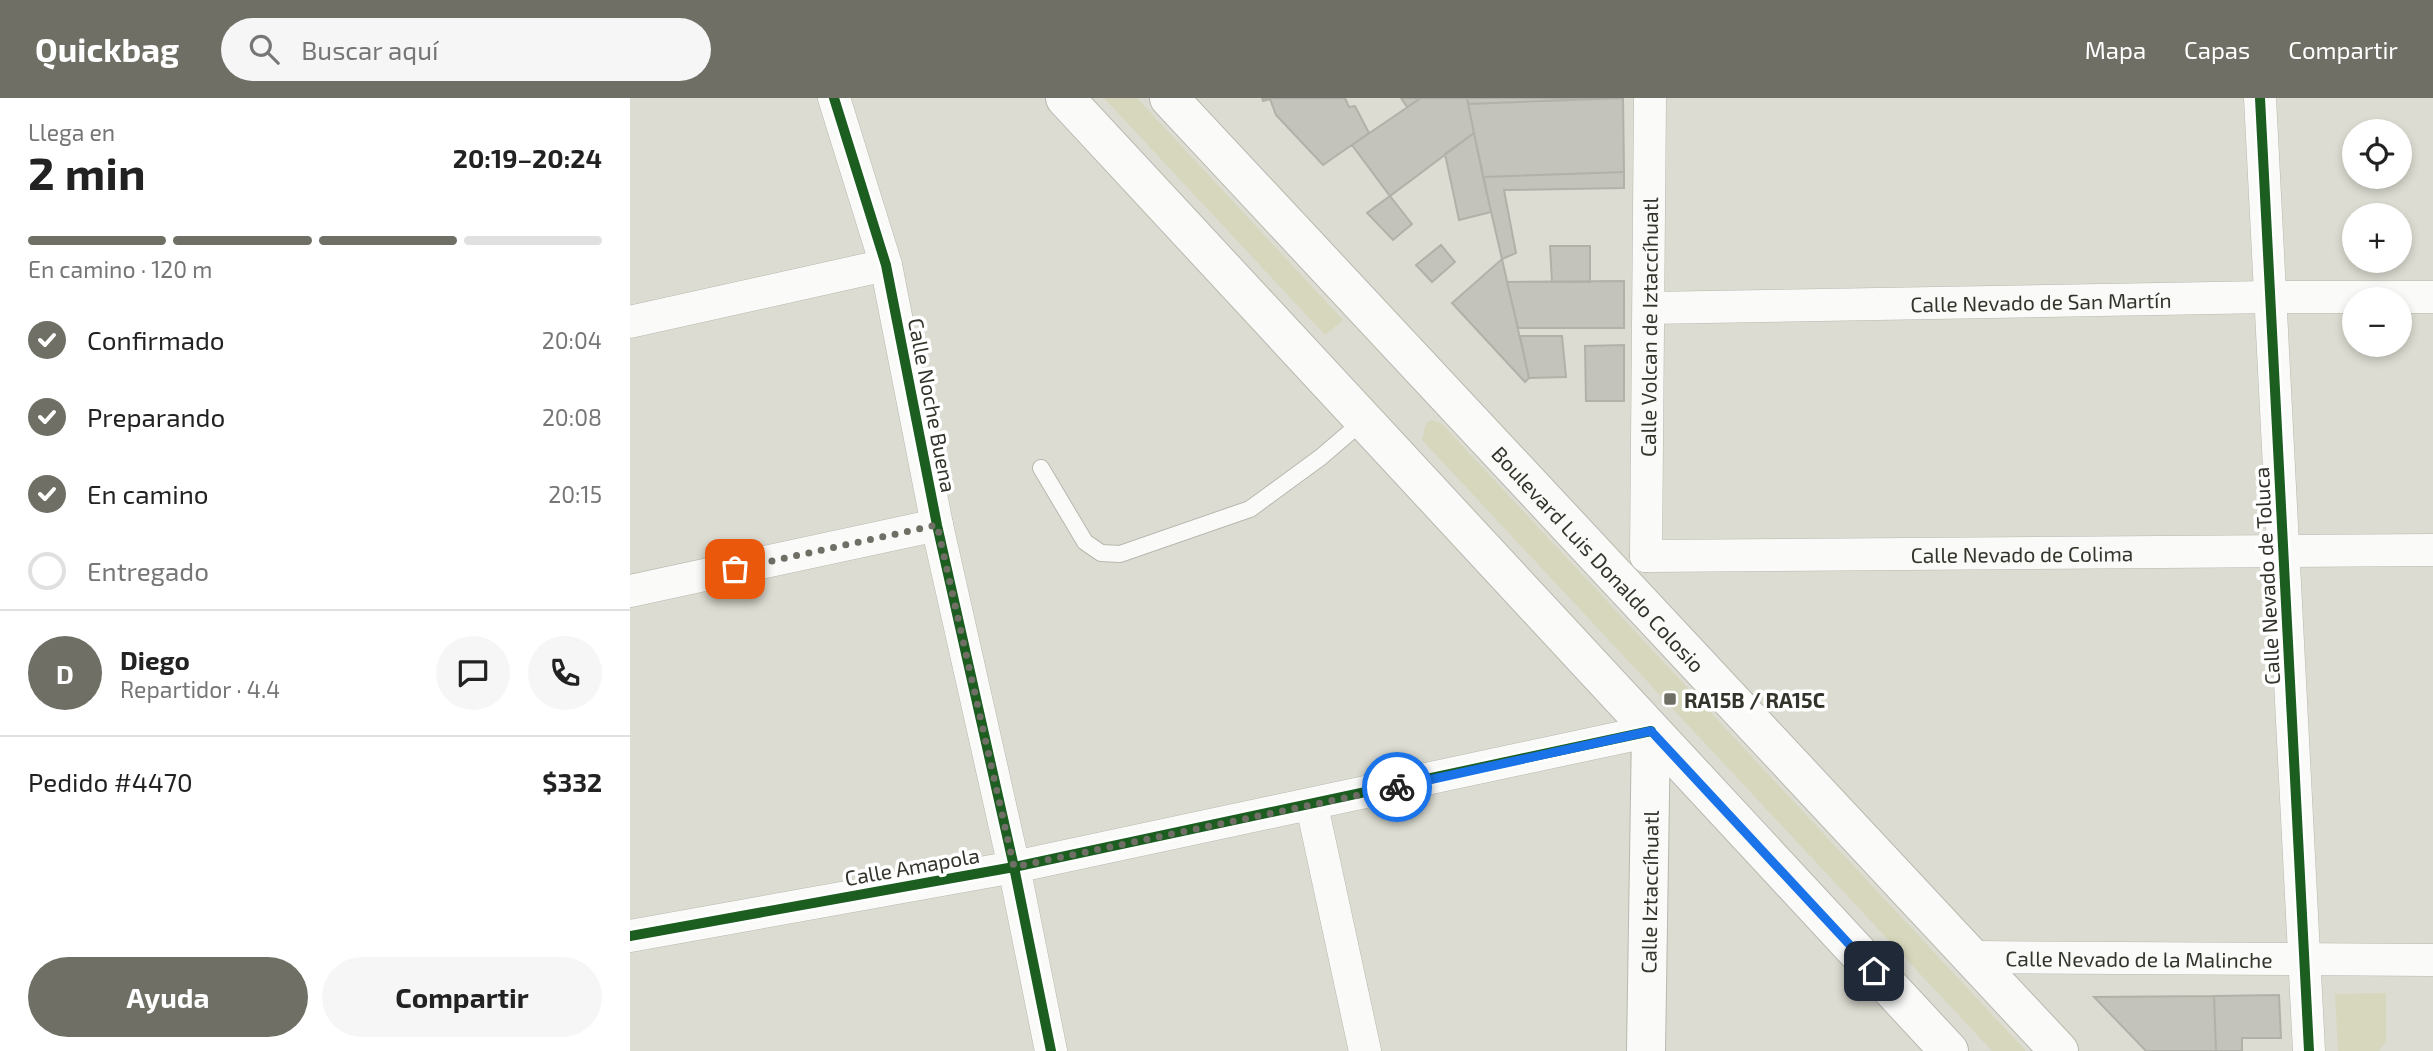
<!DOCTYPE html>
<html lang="es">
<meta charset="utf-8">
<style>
body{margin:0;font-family:"Exo 2",sans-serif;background:#f6f6f6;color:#222;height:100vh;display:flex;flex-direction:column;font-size:26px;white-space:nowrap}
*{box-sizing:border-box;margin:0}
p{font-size:23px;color:#767676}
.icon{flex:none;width:38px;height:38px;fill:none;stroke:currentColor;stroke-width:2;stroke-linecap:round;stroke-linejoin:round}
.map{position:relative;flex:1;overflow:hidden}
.side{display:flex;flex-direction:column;background:#fff;width:630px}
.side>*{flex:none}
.fabs{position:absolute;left:1712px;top:21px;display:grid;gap:14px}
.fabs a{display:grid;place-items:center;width:70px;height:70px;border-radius:50%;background:#fff;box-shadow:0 4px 10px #0003;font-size:35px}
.pin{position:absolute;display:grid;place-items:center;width:60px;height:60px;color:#fff;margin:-30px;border-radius:14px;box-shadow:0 4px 10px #0006}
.courier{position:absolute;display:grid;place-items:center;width:70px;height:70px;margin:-35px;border:5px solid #1a73e8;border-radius:50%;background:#fff;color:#222;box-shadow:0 2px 9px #0007}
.overview em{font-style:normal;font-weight:700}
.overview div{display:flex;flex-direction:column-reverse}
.overview{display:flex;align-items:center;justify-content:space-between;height:119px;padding:0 28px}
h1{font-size:46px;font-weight:700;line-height:52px}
.bar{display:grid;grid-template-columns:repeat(4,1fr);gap:10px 7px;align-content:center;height:84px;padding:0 28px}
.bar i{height:9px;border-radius:5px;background:#e0e0e0}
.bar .current{background:#6f6f66}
.bar p{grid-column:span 4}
.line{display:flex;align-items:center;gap:18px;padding:0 28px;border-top:2px solid #e0e0e0}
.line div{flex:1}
.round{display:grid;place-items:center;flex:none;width:74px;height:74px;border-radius:37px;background:#f6f6f6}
ol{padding:0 28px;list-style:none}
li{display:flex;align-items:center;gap:21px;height:77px}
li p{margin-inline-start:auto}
li .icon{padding:7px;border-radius:50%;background:#6f6f66;color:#fff;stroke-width:4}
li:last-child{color:#767676}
li i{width:38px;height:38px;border:4px solid #e0e0e0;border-radius:50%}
.cta{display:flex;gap:14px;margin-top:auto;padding:14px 28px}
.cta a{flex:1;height:80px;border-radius:42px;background:#6f6f66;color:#fff;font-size:28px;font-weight:700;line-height:80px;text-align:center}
.cta a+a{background:#f6f6f6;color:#222}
header{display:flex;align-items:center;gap:42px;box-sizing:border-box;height:98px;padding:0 35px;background:#6f6f66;color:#fff}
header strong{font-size:33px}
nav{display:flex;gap:38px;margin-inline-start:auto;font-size:24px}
.search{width:490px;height:63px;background:#f6f6f6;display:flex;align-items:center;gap:18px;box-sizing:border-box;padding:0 24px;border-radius:38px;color:#767676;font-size:26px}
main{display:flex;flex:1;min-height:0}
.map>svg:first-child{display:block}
</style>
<header>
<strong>Quickbag</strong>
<div class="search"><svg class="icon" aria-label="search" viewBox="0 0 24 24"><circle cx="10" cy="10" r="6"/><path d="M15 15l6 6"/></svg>Buscar aquí</div>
<nav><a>Mapa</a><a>Capas</a><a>Compartir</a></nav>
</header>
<main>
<section class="side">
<div class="overview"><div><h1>2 min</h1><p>Llega en</p></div><em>20:19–20:24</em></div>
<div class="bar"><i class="current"></i><i class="current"></i><i class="current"></i><i></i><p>En camino · 120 m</p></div>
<ol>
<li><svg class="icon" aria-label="check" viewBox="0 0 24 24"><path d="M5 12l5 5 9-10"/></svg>Confirmado<p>20:04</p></li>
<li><svg class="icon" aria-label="check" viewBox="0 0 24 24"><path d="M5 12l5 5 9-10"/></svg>Preparando<p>20:08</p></li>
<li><svg class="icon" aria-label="check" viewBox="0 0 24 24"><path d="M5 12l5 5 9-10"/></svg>En camino<p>20:15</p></li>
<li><i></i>Entregado</li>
</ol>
<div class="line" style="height:126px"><b class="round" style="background:#6f6f66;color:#fff">D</b><div><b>Diego</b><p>Repartidor · 4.4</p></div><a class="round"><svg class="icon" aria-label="chat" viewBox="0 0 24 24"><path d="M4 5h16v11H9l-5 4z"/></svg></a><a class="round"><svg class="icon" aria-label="phone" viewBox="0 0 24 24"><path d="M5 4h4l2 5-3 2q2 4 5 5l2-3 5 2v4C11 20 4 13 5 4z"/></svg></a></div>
<div class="line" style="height:91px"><div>Pedido #4470</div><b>$332</b></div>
<div class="cta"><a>Ayuda</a><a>Compartir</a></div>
</section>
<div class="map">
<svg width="1803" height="953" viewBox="0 0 1803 953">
<rect width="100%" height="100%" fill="#dcdcd2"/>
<!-- green -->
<path fill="#d7d7bd" d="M474,0h33l206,222 -18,15z
M801,322l10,3 585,628h-34l-570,-611 4,-17z
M1756,895v48l-7,10h-41l-3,-57z"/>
<!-- building -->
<path fill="#c3c3bb" stroke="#b1b1a9" stroke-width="2" d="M632,0h83l4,9 6,-1 14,27 -46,32 -47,-50 -6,-16 -7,2z
M771,0h20l-14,9z
M791,0h46l7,35 -84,63 -38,-51z
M837,0h149l-148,6z
M993,0l1,74 -141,5 -15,-73z
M844,35l17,79 -32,8 -14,-66z
M994,74v16l-120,2 12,63 -14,6 -19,-82z
M760,98l22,28 -19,16 -26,-27z
M811,147l14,17 -23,20 -16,-17z
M920,148h40v36h-38z
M872,161l27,119 -4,4 -73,-79z
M994,183v47h-106l-11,-46z
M890,238h42l4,41 -37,1z
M994,247v56h-38l-1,-55z
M1649,897l2,43h-39v13h-26l-2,-55z
M1584,898l2,55h-70l-52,-54z"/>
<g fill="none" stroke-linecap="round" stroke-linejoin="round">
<defs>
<path id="lane" d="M411,370l44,74 16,11 19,1 130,-45 71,-52 43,-37"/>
<g id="street">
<path d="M204,0l52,167 51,260 77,342 37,184"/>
<path d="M1630,0l49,953"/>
<path id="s1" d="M1019,210l619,-11h165"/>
<path d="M0,224l256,-57"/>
<path id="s2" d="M1016,458l787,-6"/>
<path id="s3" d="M1016,458l4,-458"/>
<path d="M0,493l307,-66"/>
<path d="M682,708l53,245"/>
<path d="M0,838l384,-69 637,-136"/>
<path id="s4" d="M1343,859l460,3"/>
</g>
<g id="secondary">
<path id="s5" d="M1016,953l5,-320"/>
</g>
<g id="primary">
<path d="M435,0l884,953"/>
<path id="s6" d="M539,0l890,953"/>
</g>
</defs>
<!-- lane casing -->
<use href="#lane" stroke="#b8b8b0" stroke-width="18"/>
<!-- street casing -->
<use href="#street" stroke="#b8b8b0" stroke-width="33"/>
<!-- secondary casing -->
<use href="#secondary" stroke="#b8b8b0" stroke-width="40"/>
<!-- primary casing -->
<use href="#primary" stroke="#b8b8b0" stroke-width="40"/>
<!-- lane -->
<use href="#lane" stroke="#fafaf8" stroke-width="16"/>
<!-- street -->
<use href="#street" stroke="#fafaf8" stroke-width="32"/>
<!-- secondary -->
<use href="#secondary" stroke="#fafaf8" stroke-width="38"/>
<!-- primary -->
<use href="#primary" stroke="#fafaf8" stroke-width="38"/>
<defs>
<path id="cycleway" d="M204,0l52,167 51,260 77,342 37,184
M1630,0l49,953
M0,838l384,-69 637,-136"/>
</defs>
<!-- cycleway casing -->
<use href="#cycleway" stroke="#fff" stroke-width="15"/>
<!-- cycleway -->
<use href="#cycleway" stroke="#1b5e20" stroke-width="10"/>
</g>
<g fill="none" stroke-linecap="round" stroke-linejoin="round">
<!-- done -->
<path stroke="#6f6f66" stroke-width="7" stroke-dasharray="0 12.6" d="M105,471l202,-44 77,342 383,-80"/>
<!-- route -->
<path stroke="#1a73e8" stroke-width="9" d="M767,689l254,-56 223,240"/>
</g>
<!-- markers -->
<rect fill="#6f6f66" stroke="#fff" stroke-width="2.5" x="1033" y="594" width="14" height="14" rx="3.5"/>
<g text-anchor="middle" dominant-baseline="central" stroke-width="7" stroke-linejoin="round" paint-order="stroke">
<!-- street labels -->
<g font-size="21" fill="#34342c" stroke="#fff">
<text stroke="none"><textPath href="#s1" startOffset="392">Calle Nevado de San Martín</textPath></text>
<text stroke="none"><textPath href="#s3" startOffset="229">Calle Volcan de Iztaccíhuatl</textPath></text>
<text transform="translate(303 307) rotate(79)">Calle Noche Buena</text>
<text stroke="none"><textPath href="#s2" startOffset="376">Calle Nevado de Colima</textPath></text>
<text stroke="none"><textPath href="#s6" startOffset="630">Boulevard Luis Donaldo Colosio</textPath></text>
<text transform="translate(1636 478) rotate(-93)">Calle Nevado de Toluca</text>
<text transform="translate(282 768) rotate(-10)">Calle Amapola</text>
<text stroke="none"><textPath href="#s5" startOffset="159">Calle Iztaccíhuatl</textPath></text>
<text stroke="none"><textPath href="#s4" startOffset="166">Calle Nevado de la Malinche</textPath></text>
</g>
<!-- poi labels -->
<g font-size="21" font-weight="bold" fill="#34342c" stroke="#fff" text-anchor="start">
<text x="1054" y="601">RA15B / RA15C</text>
</g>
</g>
</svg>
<div class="fabs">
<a><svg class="icon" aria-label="locate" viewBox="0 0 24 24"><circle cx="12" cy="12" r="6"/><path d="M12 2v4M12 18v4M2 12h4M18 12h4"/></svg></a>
<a>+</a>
<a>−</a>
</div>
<div class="pin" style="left:105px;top:471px;background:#ea580c"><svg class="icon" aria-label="bag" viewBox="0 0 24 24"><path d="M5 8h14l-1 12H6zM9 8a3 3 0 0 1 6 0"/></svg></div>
<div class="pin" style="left:1244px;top:873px;background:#1f2937"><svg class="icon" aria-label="home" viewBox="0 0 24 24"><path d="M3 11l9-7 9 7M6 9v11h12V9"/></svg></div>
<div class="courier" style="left:767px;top:689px"><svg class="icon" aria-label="bike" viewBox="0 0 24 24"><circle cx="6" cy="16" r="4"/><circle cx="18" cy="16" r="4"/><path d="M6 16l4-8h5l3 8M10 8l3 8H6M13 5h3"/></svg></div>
</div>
</main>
